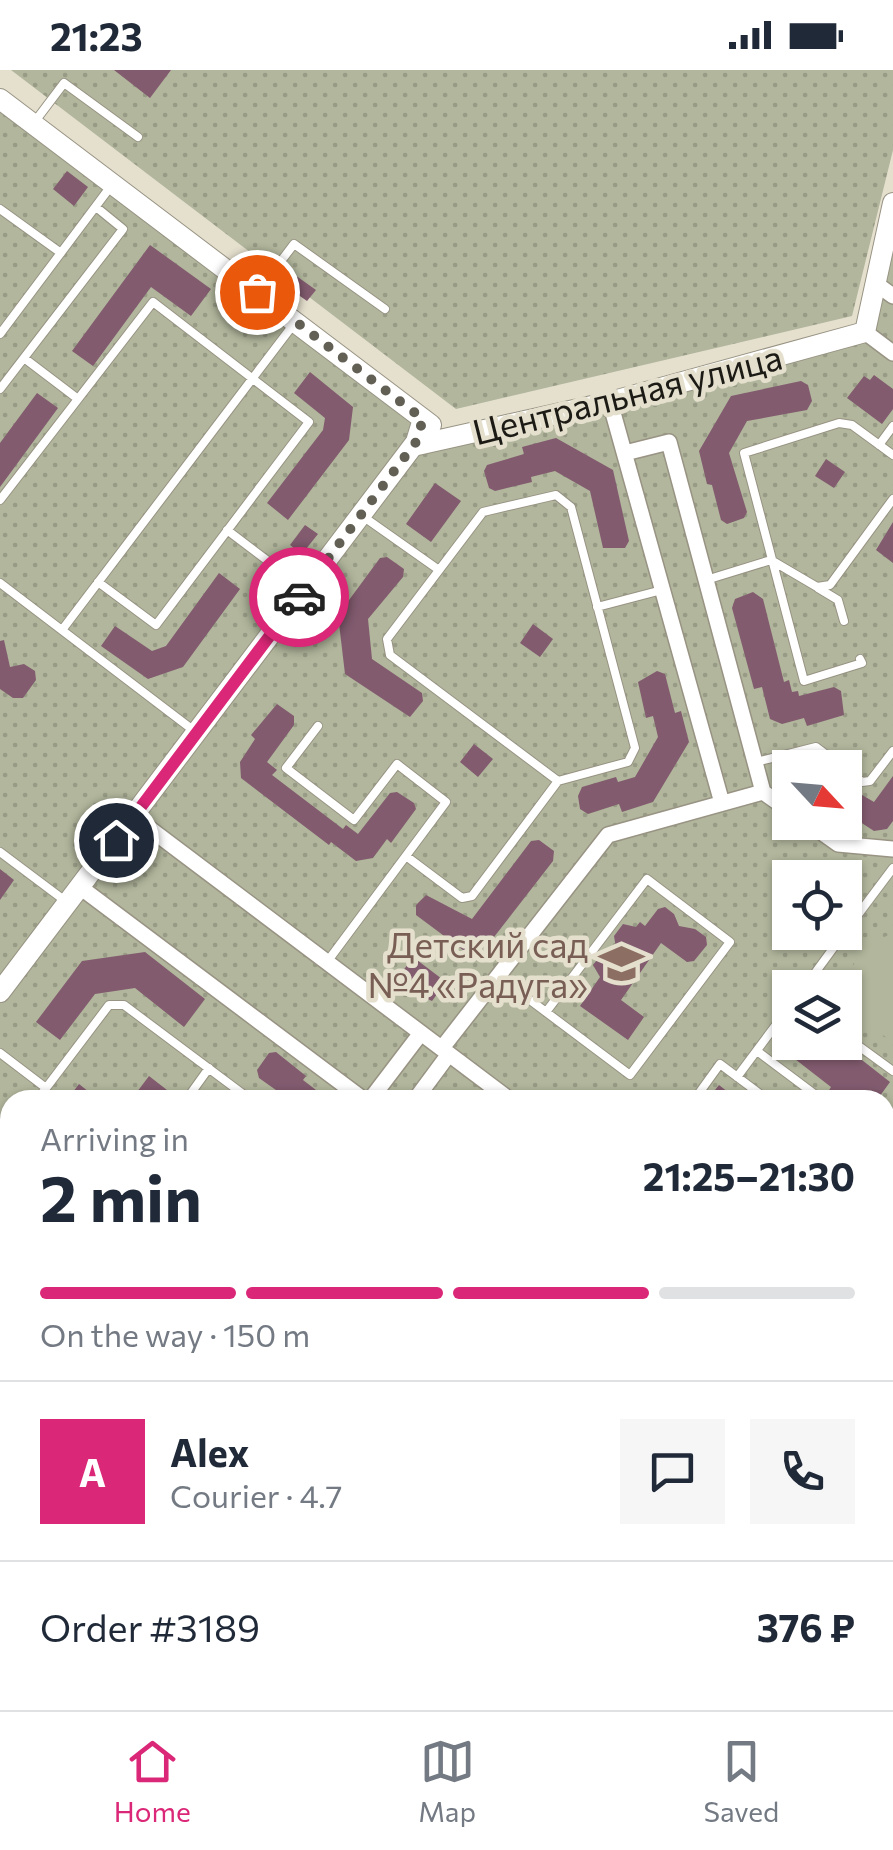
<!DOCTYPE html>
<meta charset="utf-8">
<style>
body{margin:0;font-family:Commissioner,sans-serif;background:#f6f6f7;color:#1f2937;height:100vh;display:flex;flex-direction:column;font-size:38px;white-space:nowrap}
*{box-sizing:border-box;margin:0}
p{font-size:32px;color:#747a83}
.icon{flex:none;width:55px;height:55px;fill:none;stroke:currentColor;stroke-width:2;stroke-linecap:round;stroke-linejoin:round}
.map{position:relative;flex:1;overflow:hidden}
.drawer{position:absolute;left:0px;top:1020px;width:895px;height:620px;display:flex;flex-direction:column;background:#fff;border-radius:30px 30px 0 0;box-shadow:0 2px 8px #0004}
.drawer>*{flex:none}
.needle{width:65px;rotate:116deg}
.controls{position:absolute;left:772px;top:680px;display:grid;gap:20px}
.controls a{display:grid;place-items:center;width:90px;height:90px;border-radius:0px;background:#fff;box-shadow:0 2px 8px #0004;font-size:50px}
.pin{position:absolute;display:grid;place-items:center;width:85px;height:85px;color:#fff;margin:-42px;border:5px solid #fff;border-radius:50%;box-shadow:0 2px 10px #0007}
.courier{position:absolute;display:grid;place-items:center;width:100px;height:100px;margin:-50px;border:8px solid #db2777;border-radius:50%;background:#fff;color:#222;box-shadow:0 2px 12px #0007}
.overview em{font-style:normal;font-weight:700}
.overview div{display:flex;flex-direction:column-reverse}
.overview{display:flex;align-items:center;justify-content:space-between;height:170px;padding:0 40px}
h1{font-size:65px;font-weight:700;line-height:75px}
.bar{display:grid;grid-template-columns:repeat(4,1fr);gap:15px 10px;align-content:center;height:120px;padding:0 40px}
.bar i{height:12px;border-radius:8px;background:#e0e1e3}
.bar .active{background:#db2777}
.bar p{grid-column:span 4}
.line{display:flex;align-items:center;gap:25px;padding:0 40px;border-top:2px solid #e0e1e3}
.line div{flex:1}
.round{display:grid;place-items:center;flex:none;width:105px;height:105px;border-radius:0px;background:#f6f6f7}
.status{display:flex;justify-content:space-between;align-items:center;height:70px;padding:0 50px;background:#fff;direction:ltr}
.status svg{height:28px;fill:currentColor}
.dock{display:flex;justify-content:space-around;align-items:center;height:140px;border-top:2px solid #e0e1e3;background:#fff;font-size:28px;color:#747a83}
.dock a{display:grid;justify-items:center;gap:5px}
.dock .active{color:#db2777}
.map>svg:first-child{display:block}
</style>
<div class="status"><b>21:23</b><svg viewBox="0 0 49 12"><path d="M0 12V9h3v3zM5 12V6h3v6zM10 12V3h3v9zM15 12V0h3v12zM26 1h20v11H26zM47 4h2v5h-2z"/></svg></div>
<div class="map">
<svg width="893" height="1640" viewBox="0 0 893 1640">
<defs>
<pattern id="grass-dots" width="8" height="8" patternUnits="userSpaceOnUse" patternTransform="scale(2.5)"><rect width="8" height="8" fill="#b1b69c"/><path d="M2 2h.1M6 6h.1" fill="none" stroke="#989c86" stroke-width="1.8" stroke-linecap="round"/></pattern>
</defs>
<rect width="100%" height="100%" fill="#e5e0ce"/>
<!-- grass -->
<path fill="url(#grass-dots)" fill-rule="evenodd" d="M11,0h882v80l-41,166 -396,93z
M0,29l448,339 417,-106 28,-129v1507h-63l-14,-10h69v-600h-875v251l-10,-8zM790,698h55v54h-55zM790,808h55v54h-55zM790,918h55v54h-55z
M474,1630h187l-7,10h-167z"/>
<!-- garden -->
<path fill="#b1b69c" d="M893,864v108c-12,-9 -31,-19 -38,-32 -20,-32 6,-68 38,-76z"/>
<!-- building -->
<path fill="#825b6f" d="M114,0h57l-21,28z
M67,101l21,16 -14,19 -21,-17z
M150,175l61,44 -20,27 -40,-29 -58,79 -21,-15z
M295,205l21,15 -9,11 -20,-14z
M310,302l43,35 -4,33 -61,80 -21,-17 56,-73 2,-12 -31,-25z
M874,305l19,14v20l-11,15 -35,-26 17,-22 6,4z
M801,311l7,4 4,16 -5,9 -60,11 -18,32 18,59 -3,6 -17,6 -6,-4 -9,-35 -5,-1 -8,-33 32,-55z
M37,323l21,15 -58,79v-44z
M556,368l57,32 16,71 -4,7h-22l-13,-57 -35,-20 -24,6 1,5 -37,9 -6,-3 -5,-17 3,-6 37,-11 -2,-7z
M826,389l19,13 -11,16 -19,-12z
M435,413l26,18 -30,41 -25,-18z
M893,452v41l-17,-13z
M305,455l13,9 -16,20 -12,-9z
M387,487l17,12 -1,8 -35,42 4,40 50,34 1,8 -13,16 -65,-43 -7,-59 42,-57z
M219,503l21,16 -57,78 -35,12 -47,-33 14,-20 37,25 14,-5z
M753,522l10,7 21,83 5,-2 3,12 6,-1 1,5 35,-9 7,4 3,24 -37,11 -3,-8 -22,6 -12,-5 -8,-32 -8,2 -22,-81 3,-9z
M533,554l20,15 -13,18 -20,-14z
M4,570l6,27 14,-3 11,7 1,9 -13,18h-10l-13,-9v-48z
M657,601l8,3 10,39 6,-2 8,31 -36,60 -31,10 -3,-8 -31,10 -8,-5 -2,-13 4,-9 34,-10 2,5 17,-5 23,-40 -5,-21 -7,2 -8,-36z
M277,634l17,12v9l-27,37 10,8 -5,5 71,54 3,-4 12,9 32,-41 7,-1 17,11 2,6 -25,34 -4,-4 -14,19 -17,3 -25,-19 -2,3 -88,-67 -1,-16 15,-23 -4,-4z
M474,674l19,15 -15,18 -18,-15z
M893,706v45l-6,8 -13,2 -23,-15 -6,9v-40l29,17z
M539,770l15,11 -1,10 -66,85 -20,7 -51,-38v-10l10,-10 46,24 59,-78z
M0,799l14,11 -14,20z
M665,837l9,7 5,12 16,3 11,8 1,8 -13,16 -7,1 -26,-19 -40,57 23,17 -16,23 -48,-34 20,-29 -7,-12 7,-9 17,-2 -3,-18 9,-12 13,3 4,-5 5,4 13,-17z
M145,882l60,47 -21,28 -49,-39 -40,6 -35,46 -24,-18 46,-61z
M413,887l33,25 -14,19 -21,-9 4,-5 -15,-12z
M790,958v14h49l51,40 -13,18h-54l8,-13 -58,-45h6z
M276,982l30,24 -3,4 26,20h-39l-31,-22 -2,-8 12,-17z
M149,1006l18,14 -7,10h-29z
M79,1014l20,16h-32z
M719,1015l19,15h-31z"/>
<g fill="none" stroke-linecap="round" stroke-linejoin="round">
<defs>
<path id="lane" d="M33,54l31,-41 74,54
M0,139l61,44
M259,220l35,-46 91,65
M0,264l111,-148
M24,288l54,41
M0,319l123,-160 -27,-22
M879,375l14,-19
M0,430l153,-198 156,120 -153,203 -58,-43
M361,445l78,55
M227,460l74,56
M706,510l65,-20 46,27 13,-2 63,-86
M0,513l193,147
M818,518l20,12 6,21
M597,537l65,-17
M62,560l231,-305
M860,589l2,4 -58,18 -60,-228 95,-30 13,2 41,30
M318,656l-32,42 68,52 43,-56 49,38 -119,160
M756,692l60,-15 28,21
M845,699l17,13 8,-1 23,-30
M0,782l64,48
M406,786l56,42 10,-2 86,-115 70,-19 7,-14 -64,-241 -15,-12 -73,17 -96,127 3,16 168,126
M845,862l48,-64
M498,906l132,99 100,-133 -83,-63 -101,133
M804,918l41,-56
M845,966l48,35
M757,981l60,45 -3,4
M0,983l46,35
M737,1007l53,-71
M37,1030l72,-95h15l127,95
M186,1030l23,-32
M694,1030l26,-36 48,36
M885,1068l7,-9 -7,-5 8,-11
M0,1078l10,-13
M885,1133v4
M0,1149l10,7
M885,1354l8,-10
M885,1470l8,-10
M848,1630l14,10
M233,1640l8,-10"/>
<path id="street" d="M875,213l18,13
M865,262l28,21
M610,332l112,401
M625,383l44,-11 94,350
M133,746l377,284
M807,752l31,22 55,5
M80,817l284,213
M442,978l166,-213 155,-43 27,19
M370,1030l51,-67
M415,1030l34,-46
M885,1300l8,-11
M632,1640l7,-10"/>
<path id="secondary" d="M0,29l431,326
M413,376l197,-44 255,-70 28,-129
M0,922l416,-550 7,-23
M0,1273l10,8
M474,1630l13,10"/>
</defs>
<!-- lane casing -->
<use href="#lane" stroke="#989383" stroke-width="10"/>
<!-- street casing -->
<use href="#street" stroke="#989383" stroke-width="18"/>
<!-- secondary casing -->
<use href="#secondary" stroke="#989383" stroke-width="22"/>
<!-- lane -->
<use href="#lane" stroke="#fff" stroke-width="8"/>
<!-- street -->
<use href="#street" stroke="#fff" stroke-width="15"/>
<!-- secondary -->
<use href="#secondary" stroke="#fff" stroke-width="20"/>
</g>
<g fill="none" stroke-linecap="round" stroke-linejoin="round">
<!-- done -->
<path stroke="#625f55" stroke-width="10" stroke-dasharray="0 18" d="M257,222l166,127 -7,23 -117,155"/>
<!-- route -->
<path stroke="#db2777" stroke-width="12" d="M116,770l183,-243"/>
</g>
<!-- icons -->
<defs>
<symbol id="school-bare" viewBox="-9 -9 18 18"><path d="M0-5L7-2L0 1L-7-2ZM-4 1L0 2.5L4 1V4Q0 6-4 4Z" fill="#8d6e63" stroke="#e5e0ce" stroke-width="2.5" paint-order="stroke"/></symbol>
</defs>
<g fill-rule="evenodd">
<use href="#school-bare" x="590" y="862" width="63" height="63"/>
</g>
<g text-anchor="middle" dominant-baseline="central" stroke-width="9" stroke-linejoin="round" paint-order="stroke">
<!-- street labels -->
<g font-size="35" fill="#1c1a14" stroke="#e5e0ce">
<text transform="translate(627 323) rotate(-14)">Центральная улица</text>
</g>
<!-- education labels -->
<g font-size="35" fill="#785e54" stroke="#e5e0ce" text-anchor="end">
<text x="588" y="873">Детский сад<tspan x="588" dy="40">№4 «Радуга»</tspan></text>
</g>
</g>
</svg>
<div class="controls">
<a><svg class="needle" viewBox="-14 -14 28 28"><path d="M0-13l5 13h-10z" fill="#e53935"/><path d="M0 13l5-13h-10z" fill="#747a83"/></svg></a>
<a><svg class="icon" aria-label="locate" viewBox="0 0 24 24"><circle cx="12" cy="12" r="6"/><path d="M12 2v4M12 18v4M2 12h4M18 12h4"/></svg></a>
<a><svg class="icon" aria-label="layers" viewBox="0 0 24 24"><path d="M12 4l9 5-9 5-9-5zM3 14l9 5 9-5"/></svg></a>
</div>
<div class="pin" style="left:257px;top:222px;background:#ea580c"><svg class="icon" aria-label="bag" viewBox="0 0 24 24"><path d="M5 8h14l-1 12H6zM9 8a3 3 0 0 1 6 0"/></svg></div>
<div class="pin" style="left:116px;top:770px;background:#1f2937"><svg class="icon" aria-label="home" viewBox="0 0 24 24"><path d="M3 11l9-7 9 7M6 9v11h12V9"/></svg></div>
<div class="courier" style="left:299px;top:527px"><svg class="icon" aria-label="car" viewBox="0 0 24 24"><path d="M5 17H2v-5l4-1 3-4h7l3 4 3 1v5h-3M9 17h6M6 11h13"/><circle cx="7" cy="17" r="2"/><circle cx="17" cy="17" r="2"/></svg></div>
<section class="drawer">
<div class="overview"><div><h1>2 min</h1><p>Arriving in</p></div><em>21:25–21:30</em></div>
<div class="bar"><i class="active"></i><i class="active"></i><i class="active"></i><i></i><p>On the way · 150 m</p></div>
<div class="line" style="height:180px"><b class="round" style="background:#db2777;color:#fff">A</b><div><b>Alex</b><p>Courier · 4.7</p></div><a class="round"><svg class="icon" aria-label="chat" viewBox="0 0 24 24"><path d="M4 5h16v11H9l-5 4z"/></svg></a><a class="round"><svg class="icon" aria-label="phone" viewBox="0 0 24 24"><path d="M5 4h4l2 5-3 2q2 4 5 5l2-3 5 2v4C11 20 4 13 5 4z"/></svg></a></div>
<div class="line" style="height:130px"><div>Order #3189</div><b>376 ₽</b></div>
</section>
</div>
<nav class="dock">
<a class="active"><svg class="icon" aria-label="home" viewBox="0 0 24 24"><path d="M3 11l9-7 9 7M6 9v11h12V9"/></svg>Home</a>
<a><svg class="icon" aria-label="map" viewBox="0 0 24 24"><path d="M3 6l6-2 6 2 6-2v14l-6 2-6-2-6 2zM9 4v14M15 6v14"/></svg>Map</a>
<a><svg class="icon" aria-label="saved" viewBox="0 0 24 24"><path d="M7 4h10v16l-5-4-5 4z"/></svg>Saved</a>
</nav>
